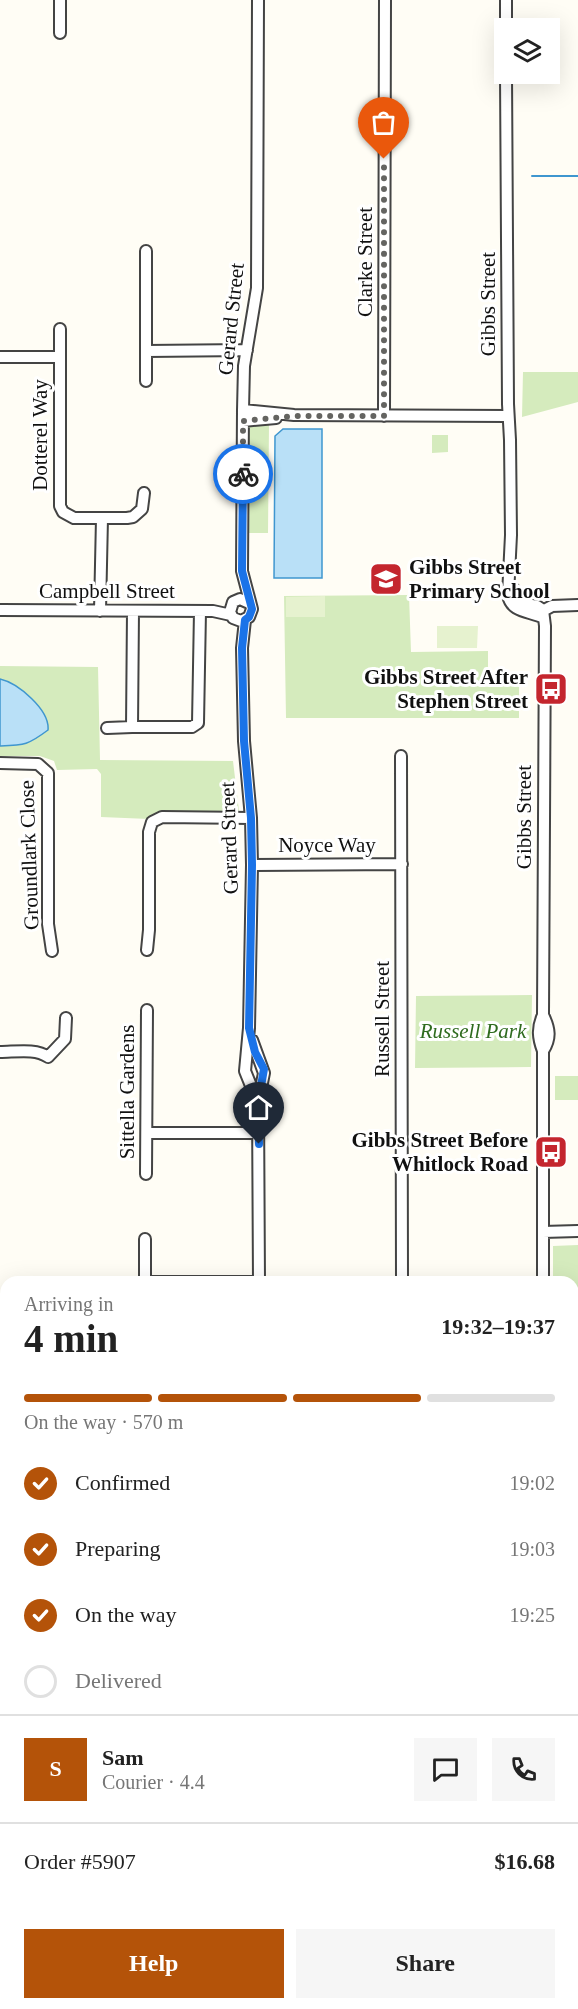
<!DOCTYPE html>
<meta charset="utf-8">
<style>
body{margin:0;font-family:Georgia,serif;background:#f6f6f6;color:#222;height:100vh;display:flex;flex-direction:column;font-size:22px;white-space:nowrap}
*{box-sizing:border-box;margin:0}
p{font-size:20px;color:#767676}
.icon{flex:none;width:33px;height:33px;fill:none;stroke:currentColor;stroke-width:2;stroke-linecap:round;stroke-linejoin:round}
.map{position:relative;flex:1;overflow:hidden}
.details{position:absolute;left:0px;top:1276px;width:579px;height:734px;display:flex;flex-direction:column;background:#fff;border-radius:18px 18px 0 0;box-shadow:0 6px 24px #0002}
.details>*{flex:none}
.fabs{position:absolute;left:494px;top:18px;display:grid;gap:12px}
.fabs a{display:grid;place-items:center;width:66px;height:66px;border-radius:0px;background:#fff;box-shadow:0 6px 24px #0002;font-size:30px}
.pin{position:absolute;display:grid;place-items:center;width:51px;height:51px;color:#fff;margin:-62px -26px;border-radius:50% 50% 50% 0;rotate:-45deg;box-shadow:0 0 6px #0007}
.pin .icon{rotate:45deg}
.courier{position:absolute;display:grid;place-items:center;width:60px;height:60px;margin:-30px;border:4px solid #1a73e8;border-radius:50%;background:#fff;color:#222;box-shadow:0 2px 8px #0007}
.summary em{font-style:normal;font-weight:800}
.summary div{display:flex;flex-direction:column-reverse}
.summary{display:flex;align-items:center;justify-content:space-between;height:102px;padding:0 24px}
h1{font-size:39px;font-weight:800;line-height:45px}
.bar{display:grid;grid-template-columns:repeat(4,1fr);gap:9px 6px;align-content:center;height:72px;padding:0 24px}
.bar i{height:8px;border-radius:4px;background:#e0e0e0}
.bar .current{background:#b45309}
.bar p{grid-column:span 4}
.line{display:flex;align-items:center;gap:15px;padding:0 24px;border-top:2px solid #e0e0e0}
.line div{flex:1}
.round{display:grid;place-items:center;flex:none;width:63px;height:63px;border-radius:0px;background:#f6f6f6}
ol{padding:0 24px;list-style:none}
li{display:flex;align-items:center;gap:18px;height:66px}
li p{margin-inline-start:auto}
li .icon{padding:6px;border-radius:50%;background:#b45309;color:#fff;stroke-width:4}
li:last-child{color:#767676}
li i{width:33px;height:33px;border:3px solid #e0e0e0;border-radius:50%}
.cta{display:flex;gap:12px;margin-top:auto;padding:12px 24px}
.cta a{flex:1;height:69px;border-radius:0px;background:#b45309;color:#fff;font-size:24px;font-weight:800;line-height:69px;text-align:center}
.cta a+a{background:#f6f6f6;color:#222}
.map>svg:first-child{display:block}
</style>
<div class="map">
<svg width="578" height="2009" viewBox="0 0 578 2009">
<rect width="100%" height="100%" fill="#fffdf5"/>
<!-- green -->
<path fill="#d5ebbd" d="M523,372h55v30l-56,15z
M247,424h22l-1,109h-22z
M448,435v17l-16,1v-18z
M409,595l2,57 77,-1v27h31v40h-233l-2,-122z
M0,666l98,1 2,93 133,1 6,50 -4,4h-81l-5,4 -48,-2v-43l-4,-5 -40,1 -3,-9 -14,-5h-40z
M532,995l-1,72 -116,1 1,-72z
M555,1076h23v24h-23z
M578,1245v266h-5v-229h-20v-36z"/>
<!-- forest -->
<path fill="#b9dc9c" d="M573,1549h5v124l-5,4z
M0,1886h6v118h518l1,5h-525z"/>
<!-- pitch -->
<path fill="#e6f2cf" d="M325,596v21h-39v-20z
M437,626h41l-1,22h-40z
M578,1641v368h-21v-5h16v-360z"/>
<!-- water -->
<path fill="#b9e0f7" stroke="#3f96cf" stroke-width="1.5" d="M283,429h39v149h-48l1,-142z
M0,679c18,4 50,31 48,51 -20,15 -23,15 -48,16z"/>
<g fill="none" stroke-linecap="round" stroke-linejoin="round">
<!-- stream -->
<path stroke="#3f96cf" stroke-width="2" d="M532,176h46"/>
<defs>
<path id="minor" d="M60,0v33
M506,0v28
M506,74l2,330 2,36 1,95 -3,60c3,18 22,16 36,23
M60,329v177l3,6 11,6h53l6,-1 9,-8 2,-16
M146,351l101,-1
M0,357h59
M146,381v-130
M243,410l51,5 214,1
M384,416l1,-416
M243,421l33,-3
M514,589l1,7 6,7 16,3 6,4
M249,603l-9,-4 -7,3 -3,10 3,6 8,3 8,-4 3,-8 -10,-38 1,-161 1,-44 13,-78 1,-288
M0,610l213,1 18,4
M543,610l2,16 -2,389c-6,13 -5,23 0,36v231
M100,611l2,-93
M133,611l-1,116h60l6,-4 2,-112
M537,614l15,-8 26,-1
M245,620l-3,28 2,93 7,77 1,47 -3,163 -4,43 13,32
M107,728l25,-1
M401,756l1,526
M0,763l38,1 10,9v151l4,27
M252,865l150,-1
M147,950l2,-20v-98l3,-10 10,-5 89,1
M252,1040l12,33 -6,30 1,179
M543,1051c8,-13 7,-22 0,-36
M0,1052c15,0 36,-4 48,5l17,-18 1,-21
M147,1133h112
M146,1174l1,-164
M543,1232l35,-1
M145,1239v43h114
M0,1609h6
M0,1874h6
M543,2004v5"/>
</defs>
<!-- minor casing -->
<use href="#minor" stroke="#444" stroke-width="14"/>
<!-- minor -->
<use href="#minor" stroke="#fff" stroke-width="10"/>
</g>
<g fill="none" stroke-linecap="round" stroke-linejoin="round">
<!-- done -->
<path stroke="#646461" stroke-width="6" stroke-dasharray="0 10.8" d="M243,474v-53l51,-5h90v-257"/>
<!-- route -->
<path stroke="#1a73e8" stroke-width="8" d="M243,474l-1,97 10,38 -3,8 -4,3 -3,28 2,93 7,77 1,47 -3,163 6,24 9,17 -6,34 1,41"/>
</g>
<!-- icons -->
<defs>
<symbol id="school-square" viewBox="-11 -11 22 22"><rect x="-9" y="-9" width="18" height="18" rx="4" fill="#c4262e" stroke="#fff"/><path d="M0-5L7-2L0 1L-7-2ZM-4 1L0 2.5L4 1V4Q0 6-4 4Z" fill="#fff"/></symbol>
<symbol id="bus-square" viewBox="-11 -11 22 22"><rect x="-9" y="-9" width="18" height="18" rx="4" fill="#c4262e" stroke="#fff"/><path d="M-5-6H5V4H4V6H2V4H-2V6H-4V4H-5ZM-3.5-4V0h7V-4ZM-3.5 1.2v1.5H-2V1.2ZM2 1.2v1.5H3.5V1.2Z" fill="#fff"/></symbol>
</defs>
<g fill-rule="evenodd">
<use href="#school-square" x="367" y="560" width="38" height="38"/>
<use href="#bus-square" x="532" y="670" width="38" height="38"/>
<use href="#bus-square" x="532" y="1133" width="38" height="38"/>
</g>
<g text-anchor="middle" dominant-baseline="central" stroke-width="6" stroke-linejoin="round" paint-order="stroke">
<!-- street labels -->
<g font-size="21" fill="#111" stroke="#fff">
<text transform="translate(365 262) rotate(-90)">Clarke Street</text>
<text transform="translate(488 304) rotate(-90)">Gibbs Street</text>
<text transform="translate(231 319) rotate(-84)">Gerard Street</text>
<text transform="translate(40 435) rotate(-90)">Dotterel Way</text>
<text x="107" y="591">Campbell Street</text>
<text transform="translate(524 817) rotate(-90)">Gibbs Street</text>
<text transform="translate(229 838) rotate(-92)">Gerard Street</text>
<text x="327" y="845">Noyce Way</text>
<text transform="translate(29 855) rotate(-92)">Groundlark Close</text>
<text transform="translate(382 1019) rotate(-90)">Russell Street</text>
<text transform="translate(127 1092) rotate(-90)">Sittella Gardens</text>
</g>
<!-- poi labels -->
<g font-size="21" font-weight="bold" fill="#111" stroke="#fff" text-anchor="end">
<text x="409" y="567" text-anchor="start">Gibbs Street<tspan x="409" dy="24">Primary School</tspan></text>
<text x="528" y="677">Gibbs Street After<tspan x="528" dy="24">Stephen Street</tspan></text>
<text x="528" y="1140">Gibbs Street Before<tspan x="528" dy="24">Whitlock Road</tspan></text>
</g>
<!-- park labels -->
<g font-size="21" font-style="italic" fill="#2f6b1f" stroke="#fff">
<text x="473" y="1031">Russell Park</text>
</g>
</g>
</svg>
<div class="fabs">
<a><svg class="icon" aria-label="layers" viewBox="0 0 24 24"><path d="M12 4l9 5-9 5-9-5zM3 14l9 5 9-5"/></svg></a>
</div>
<div class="pin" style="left:384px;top:159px;background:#ea580c"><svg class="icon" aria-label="bag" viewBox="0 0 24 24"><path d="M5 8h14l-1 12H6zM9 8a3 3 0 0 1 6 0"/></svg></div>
<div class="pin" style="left:259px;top:1144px;background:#1f2937"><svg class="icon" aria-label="home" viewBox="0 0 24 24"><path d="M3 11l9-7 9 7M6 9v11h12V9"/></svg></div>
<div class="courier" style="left:243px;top:474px"><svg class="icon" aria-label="bike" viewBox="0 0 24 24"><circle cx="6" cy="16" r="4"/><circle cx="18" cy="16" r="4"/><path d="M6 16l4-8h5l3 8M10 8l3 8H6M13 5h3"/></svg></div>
<section class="details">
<div class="summary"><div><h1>4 min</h1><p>Arriving in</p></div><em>19:32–19:37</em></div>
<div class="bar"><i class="current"></i><i class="current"></i><i class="current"></i><i></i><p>On the way · 570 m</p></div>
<ol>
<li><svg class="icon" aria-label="check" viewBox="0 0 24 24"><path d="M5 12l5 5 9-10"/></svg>Confirmed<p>19:02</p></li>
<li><svg class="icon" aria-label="check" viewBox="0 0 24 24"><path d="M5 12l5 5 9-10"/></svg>Preparing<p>19:03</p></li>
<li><svg class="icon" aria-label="check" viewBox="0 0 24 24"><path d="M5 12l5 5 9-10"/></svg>On the way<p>19:25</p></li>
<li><i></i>Delivered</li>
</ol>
<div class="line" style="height:108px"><b class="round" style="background:#b45309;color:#fff">S</b><div><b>Sam</b><p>Courier · 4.4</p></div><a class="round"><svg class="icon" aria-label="chat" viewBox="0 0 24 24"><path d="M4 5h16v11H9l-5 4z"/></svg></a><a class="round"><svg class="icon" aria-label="phone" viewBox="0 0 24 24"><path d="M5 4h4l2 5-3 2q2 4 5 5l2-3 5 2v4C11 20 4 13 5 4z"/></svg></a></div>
<div class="line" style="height:78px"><div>Order #5907</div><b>$16.68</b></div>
<div class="cta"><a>Help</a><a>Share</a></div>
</section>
</div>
